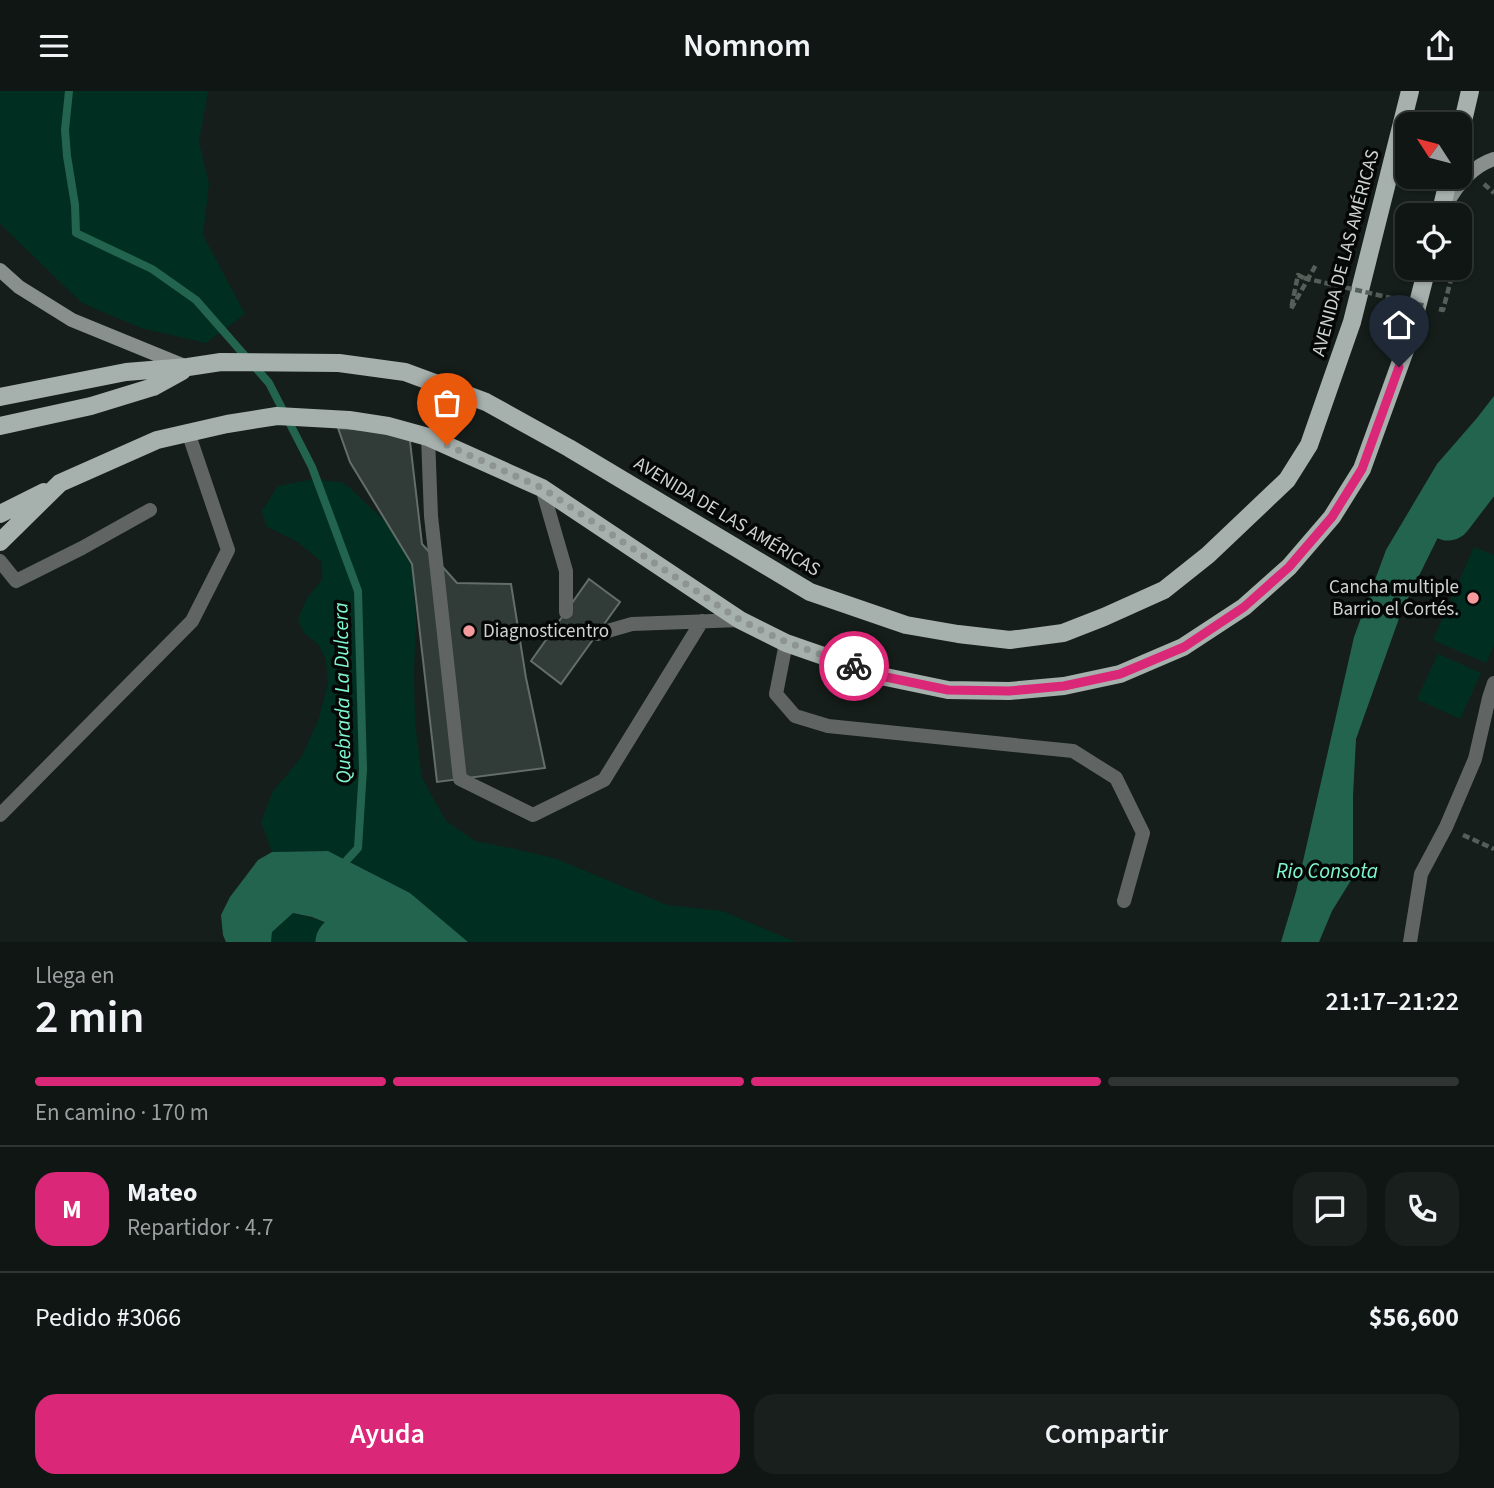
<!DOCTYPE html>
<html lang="es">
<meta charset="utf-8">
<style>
body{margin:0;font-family:"Source Sans 3",sans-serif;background:#191f1d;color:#f1f3f6;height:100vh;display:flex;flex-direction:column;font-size:26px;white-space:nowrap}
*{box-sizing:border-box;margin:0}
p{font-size:23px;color:#9c9fa0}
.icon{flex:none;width:38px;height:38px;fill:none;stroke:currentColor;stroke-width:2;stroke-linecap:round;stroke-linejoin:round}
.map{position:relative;height:851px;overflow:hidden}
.details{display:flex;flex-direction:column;background:#101614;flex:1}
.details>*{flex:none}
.needle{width:46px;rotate:306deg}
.buttons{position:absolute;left:1395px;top:21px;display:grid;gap:14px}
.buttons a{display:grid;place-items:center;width:77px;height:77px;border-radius:14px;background:#101614;box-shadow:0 2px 5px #0004,0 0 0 2px #303534;font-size:35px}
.pin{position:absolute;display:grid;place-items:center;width:60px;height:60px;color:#fff;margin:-72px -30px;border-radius:50% 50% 50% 0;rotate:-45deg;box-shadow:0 0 7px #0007}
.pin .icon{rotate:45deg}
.courier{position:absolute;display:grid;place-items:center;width:70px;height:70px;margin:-35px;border:5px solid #db2777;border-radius:50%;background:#fff;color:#222;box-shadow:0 2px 9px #0007}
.headline em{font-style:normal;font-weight:600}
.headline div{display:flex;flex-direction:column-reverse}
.headline{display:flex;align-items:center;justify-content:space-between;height:119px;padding:0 35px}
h1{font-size:46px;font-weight:600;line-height:52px}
.bar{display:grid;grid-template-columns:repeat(4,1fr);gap:10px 7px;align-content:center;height:84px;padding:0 35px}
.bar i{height:9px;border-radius:5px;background:#303534}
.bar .current{background:#db2777}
.bar p{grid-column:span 4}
.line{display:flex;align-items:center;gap:18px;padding:0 35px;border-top:2px solid #303534}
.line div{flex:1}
.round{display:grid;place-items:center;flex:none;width:74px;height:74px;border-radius:21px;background:#191f1d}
.button{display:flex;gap:14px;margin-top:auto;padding:14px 35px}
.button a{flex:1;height:80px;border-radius:21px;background:#db2777;color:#fff;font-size:28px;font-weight:600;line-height:80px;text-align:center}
.button a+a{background:#191f1d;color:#f1f3f6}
header{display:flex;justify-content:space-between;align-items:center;height:91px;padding:0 35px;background:#101614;font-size:32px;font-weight:600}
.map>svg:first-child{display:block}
</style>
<header><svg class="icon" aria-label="menu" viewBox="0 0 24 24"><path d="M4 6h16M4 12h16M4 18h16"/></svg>Nomnom<svg class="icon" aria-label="share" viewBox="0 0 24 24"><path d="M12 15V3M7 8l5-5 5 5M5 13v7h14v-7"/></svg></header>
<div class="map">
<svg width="1494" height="851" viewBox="0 0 1494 851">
<rect width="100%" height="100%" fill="#151e1a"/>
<!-- green -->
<path fill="#002f21" d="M0,0h208l-9,51 10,42 -6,51 42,79 -39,29 -65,-15 -59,-25 -82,-79z
M309,389l33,2 9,7 37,35 24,40 4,60 -2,46 1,53 7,55 24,43 29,20 40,8 42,10 110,46 55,6 74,31h-328l-58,-49 -82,-42 -56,1 -11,-30 12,-31 28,-33 17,-37 10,-37 -2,-24 -7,-15 -15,-12 -6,-14 9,-21 15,-18v-18l-26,-21 -30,-15 -4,-15 16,-25z
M1474,456l20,8v91l-8,17 -53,-23z
M1438,563l43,19 -21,46 -43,-20z
M293,822c27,6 52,17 76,29h-98l1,-10z"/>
<!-- water -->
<path fill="#23644f" d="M1494,305v60l-42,53 -50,101 -46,129 -3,57v81l-21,34 -13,31h-38l15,-50 58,-255 32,-87 51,-86 40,-46z
M328,760l82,42 58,49h-99l-20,-10 -37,-15 -19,-4 -21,19 -1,10h-45l-3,-7 -2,-20 9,-18 28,-37 14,-8z"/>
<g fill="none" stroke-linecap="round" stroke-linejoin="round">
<!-- stream -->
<path stroke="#23644f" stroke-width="8" d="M69,0l-4,39 2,26 8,49 1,28 76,36 44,31 73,83 43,84 46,124 5,178 -5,79 -12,13 1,11"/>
<!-- river -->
<path stroke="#23644f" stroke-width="49" d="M1448,425l46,-60
M340,851l9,-10 20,10"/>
</g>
<!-- building -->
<path fill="#313b37" stroke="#636e69" stroke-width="2" d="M338,337l71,5 13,111 35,39 54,1 15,94 19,90 -108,14 -25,-218 -62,-102z
M589,488l31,23 -59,82 -30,-23z"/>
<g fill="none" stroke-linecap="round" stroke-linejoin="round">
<!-- path -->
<path stroke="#565e5a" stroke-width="4.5" stroke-dasharray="7 3.5" stroke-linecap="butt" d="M1484,93l10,9
M1304,187l-6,-3 -7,34 26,-46
M1439,218l4,1 11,-42
M1463,744l31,14"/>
<!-- service -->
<path stroke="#606563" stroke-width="14" d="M428,346l3,79 29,263 73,36 71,-35 98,-159
M542,397l24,83v41
M0,470l16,20 66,-33 68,-38
M597,543l35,-10 108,-4
M786,552l-10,51 19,22 33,10 245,25 43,27 27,55 -19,68
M0,724l192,-194 36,-71 -40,-118"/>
<!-- minor -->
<path stroke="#606563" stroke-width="14" d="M1410,851l11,-68 25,-47 29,-68 14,-61 5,-15"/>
<!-- secondary -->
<path stroke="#888f8c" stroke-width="14" d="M1446,114c11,-20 26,-39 48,-46
M0,179l19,17 53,33 115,47"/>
<!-- primary -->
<path stroke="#a6b0ac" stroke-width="18" d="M1460,43l10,-43
M1440,124l9,-38
M0,306l126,-25 62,-5 33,-5 118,1 66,9 81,30 83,46 241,144 96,33 52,9 52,6 53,-7 41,-16 60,-27 44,-35 79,-75 22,-35 43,-123 58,-231
M0,335l91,-20 62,-19 29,-16
M0,423l44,-22
M0,451l60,-59 97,-43 70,-16 50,-8 72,4 39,6 40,11 114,51 198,132 46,23 95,33 67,14 61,1 55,-5 56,-12 63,-27 61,-40 45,-40 43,-50 30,-48 46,-127 19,-74"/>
<!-- path-bridge -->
<path stroke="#565e5a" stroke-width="4.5" stroke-dasharray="7 3.5" stroke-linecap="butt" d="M1304,187l122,28"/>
</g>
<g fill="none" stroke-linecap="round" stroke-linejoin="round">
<!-- done -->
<path stroke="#8d9491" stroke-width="7" stroke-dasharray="0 12.6" d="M447,354l95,43 198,132 46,22 68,24"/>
<!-- route -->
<path stroke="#db2777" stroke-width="9" d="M854,575l27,10 67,14 61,1 55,-5 56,-12 64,-27 60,-40 45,-40 43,-50 30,-48 37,-102"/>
</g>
<!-- markers -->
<g fill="#f59b9d" stroke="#050706" stroke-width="2.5">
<circle cx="1473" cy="507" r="7"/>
<circle cx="469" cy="540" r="7"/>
</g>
<g text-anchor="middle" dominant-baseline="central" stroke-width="7" stroke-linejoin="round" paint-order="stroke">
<!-- street labels -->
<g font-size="19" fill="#ced4d1" stroke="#050706">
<text transform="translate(1346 162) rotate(-75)">AVENIDA DE LAS AMÉRICAS</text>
<text transform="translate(727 426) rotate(31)">AVENIDA DE LAS AMÉRICAS</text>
</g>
<!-- poi labels -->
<g font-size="19" fill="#ced4d1" stroke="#050706" text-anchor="end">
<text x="1459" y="496">Cancha multiple<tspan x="1459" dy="22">Barrio el Cortés.</tspan></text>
<text x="483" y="540" text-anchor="start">Diagnosticentro</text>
</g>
<!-- water labels -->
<g font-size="21" font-style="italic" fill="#80f7cd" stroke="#050706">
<text transform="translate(342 602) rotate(-91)">Quebrada La Dulcera</text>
<text x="1327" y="780">Rio Consota</text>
</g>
</g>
</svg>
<div class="buttons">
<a><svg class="needle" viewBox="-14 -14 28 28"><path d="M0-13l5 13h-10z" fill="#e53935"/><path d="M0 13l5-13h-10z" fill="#9c9fa0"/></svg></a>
<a><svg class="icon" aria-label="locate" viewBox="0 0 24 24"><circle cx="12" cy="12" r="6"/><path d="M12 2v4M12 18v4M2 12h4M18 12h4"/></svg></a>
</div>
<div class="pin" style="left:447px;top:354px;background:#ea580c"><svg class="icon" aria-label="bag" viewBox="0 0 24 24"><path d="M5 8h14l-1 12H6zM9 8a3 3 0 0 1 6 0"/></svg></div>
<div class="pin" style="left:1399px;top:276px;background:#1f2937"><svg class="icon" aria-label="home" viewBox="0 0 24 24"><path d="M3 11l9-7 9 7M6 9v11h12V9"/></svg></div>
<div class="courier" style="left:854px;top:575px"><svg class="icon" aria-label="bike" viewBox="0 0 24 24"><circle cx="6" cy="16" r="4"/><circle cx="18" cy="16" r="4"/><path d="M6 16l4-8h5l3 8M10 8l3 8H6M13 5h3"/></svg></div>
</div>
<section class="details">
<div class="headline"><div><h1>2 min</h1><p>Llega en</p></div><em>21:17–21:22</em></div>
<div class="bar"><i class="current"></i><i class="current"></i><i class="current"></i><i></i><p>En camino · 170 m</p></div>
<div class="line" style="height:126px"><b class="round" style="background:#db2777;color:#fff">M</b><div><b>Mateo</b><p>Repartidor · 4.7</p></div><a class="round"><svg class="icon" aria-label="chat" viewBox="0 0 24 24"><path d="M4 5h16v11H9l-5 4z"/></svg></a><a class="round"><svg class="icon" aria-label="phone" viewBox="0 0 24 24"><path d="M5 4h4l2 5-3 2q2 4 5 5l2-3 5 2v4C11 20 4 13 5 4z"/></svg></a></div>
<div class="line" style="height:91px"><div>Pedido #3066</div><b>$56,600</b></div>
<div class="button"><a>Ayuda</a><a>Compartir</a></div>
</section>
